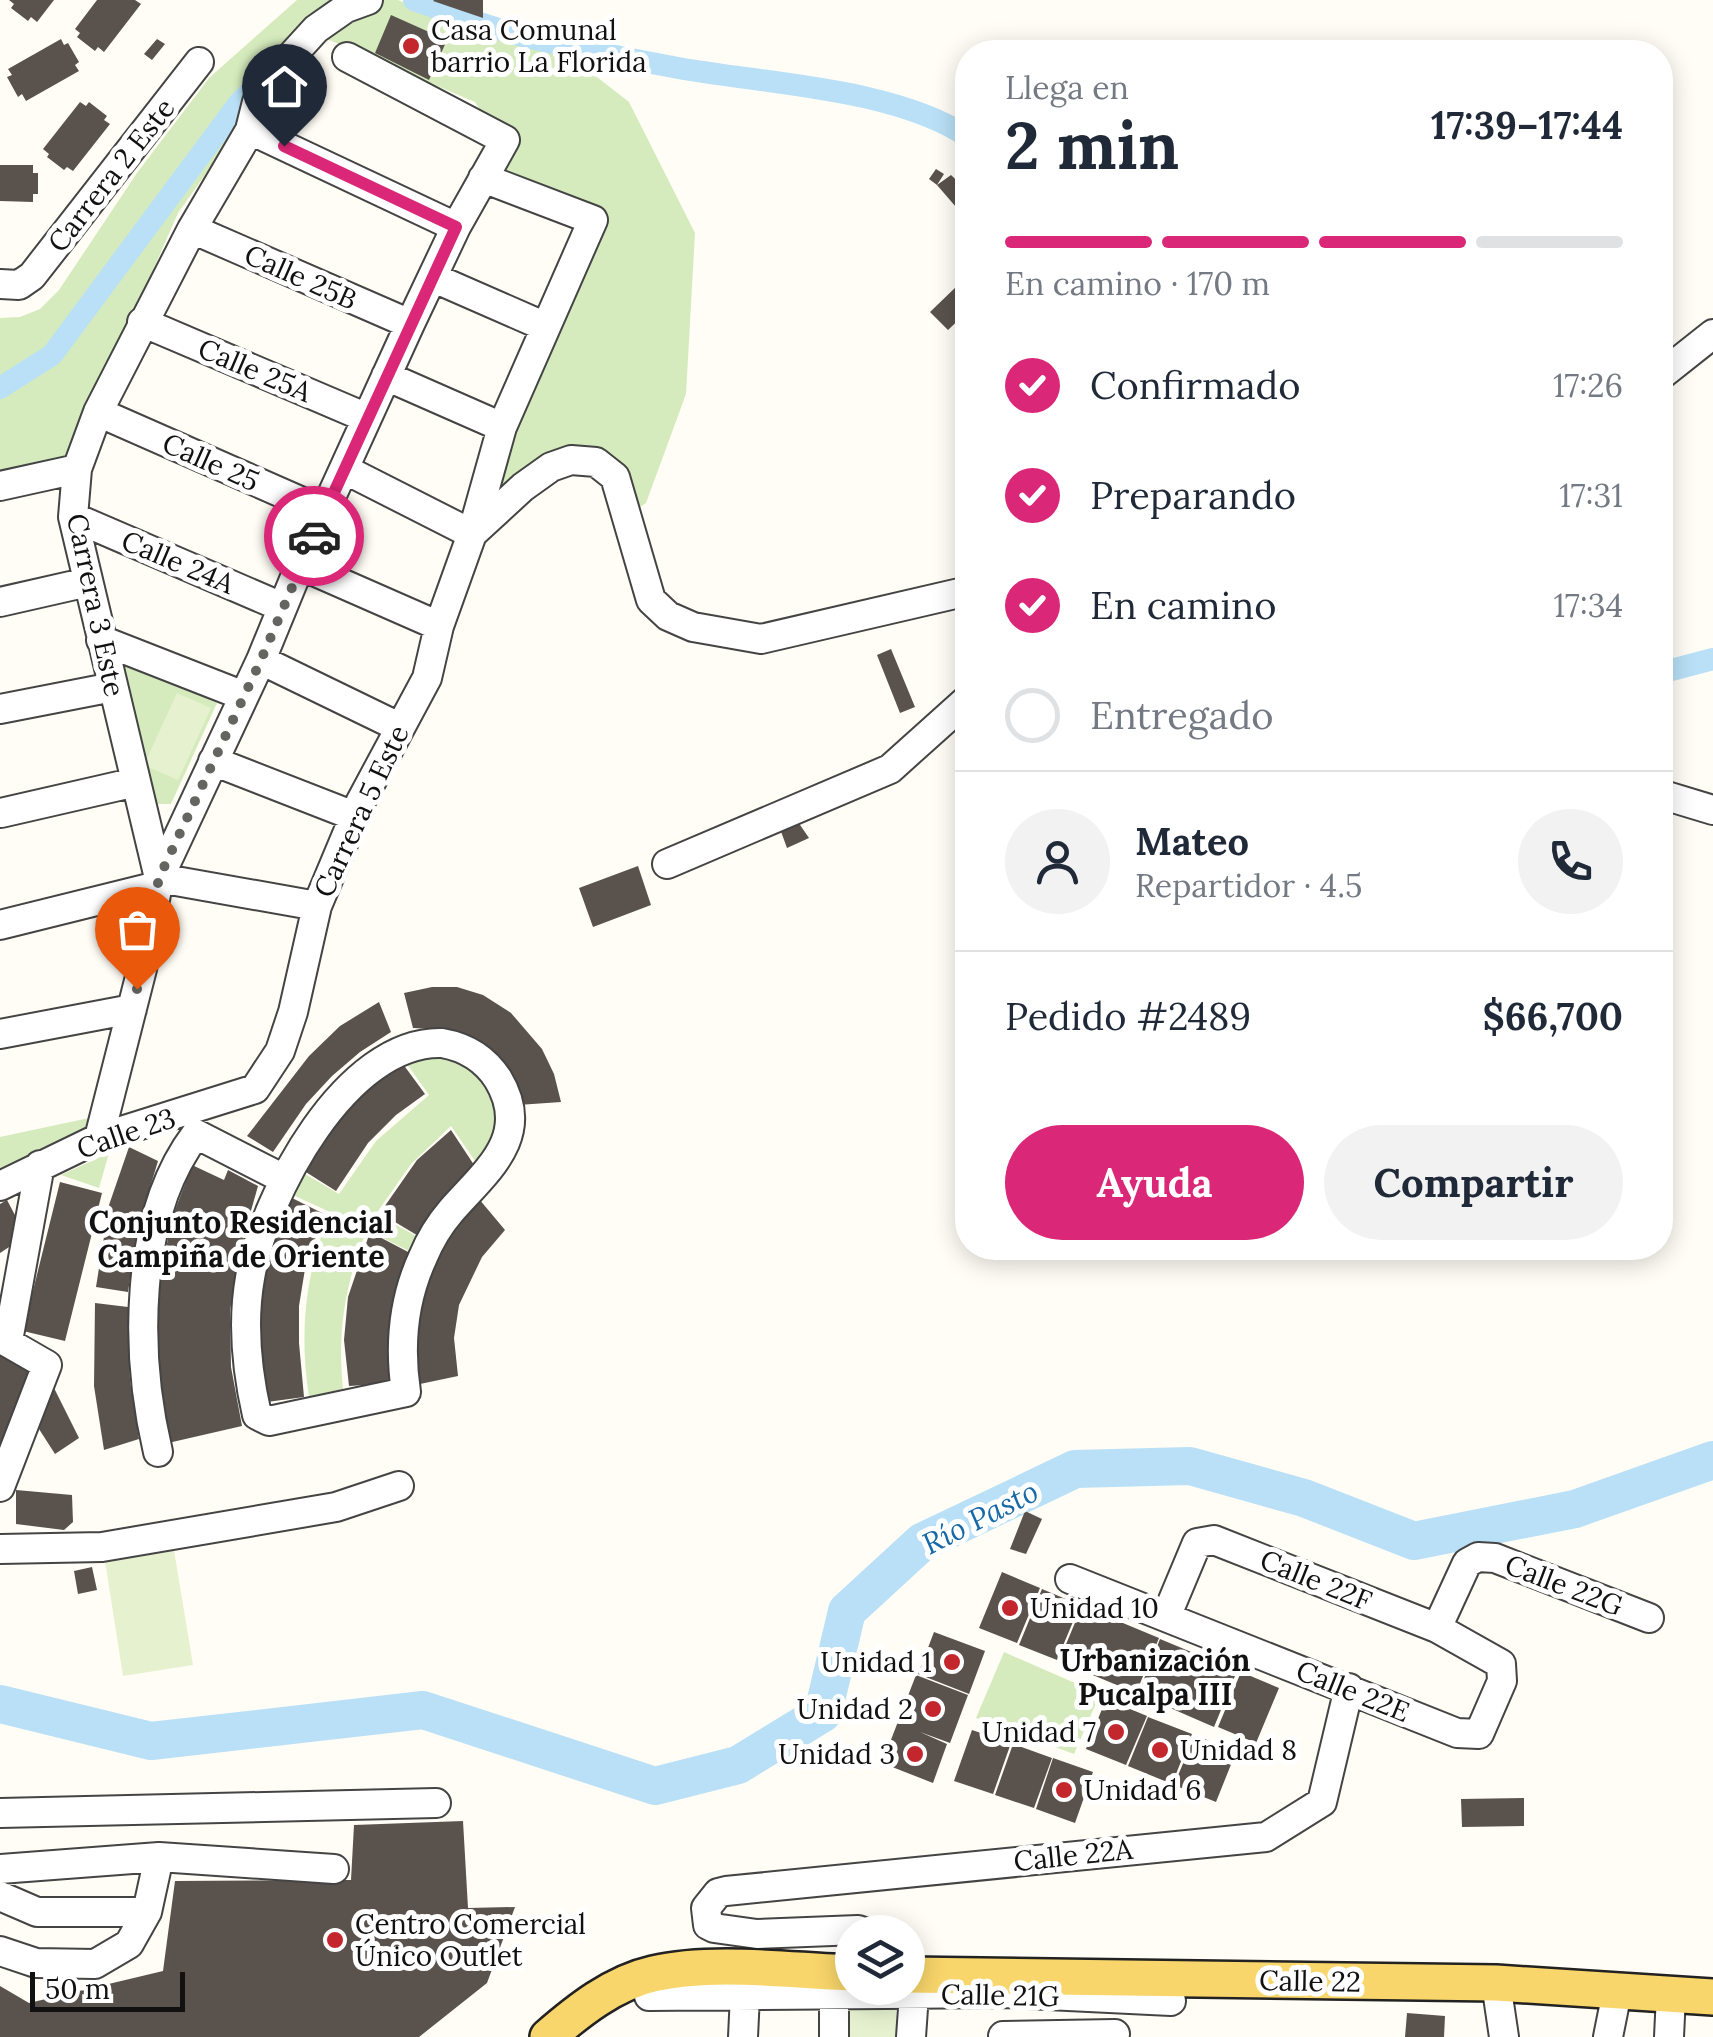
<!DOCTYPE html>
<html lang="es">
<meta charset="utf-8">
<style>
body{margin:0;font-family:Lora,serif;background:#f2f2f3;color:#1f2937;height:100vh;display:flex;flex-direction:column;font-size:38px;white-space:nowrap}
*{box-sizing:border-box;margin:0}
p{font-size:32px;color:#747a83}
.icon{flex:none;width:55px;height:55px;fill:none;stroke:currentColor;stroke-width:2;stroke-linecap:round;stroke-linejoin:round}
.map{position:relative;flex:1;overflow:hidden}
.panel{position:absolute;left:955px;top:40px;width:718px;height:1220px;display:flex;flex-direction:column;background:#fff;border-radius:40px;box-shadow:0 5px 25px #0003}
.panel>*{flex:none}
.buttons{position:absolute;left:835px;top:1915px;display:grid;gap:20px}
.buttons a{display:grid;place-items:center;width:90px;height:90px;border-radius:50%;background:#fff;box-shadow:0 5px 25px #0003;font-size:50px}
.scale{position:absolute;left:30px;bottom:25px;width:155px;box-sizing:border-box;padding-left:10px;border:5px solid #111;border-top:0;font-size:28px;line-height:35px;white-space:nowrap;color:#111;-webkit-text-stroke:8px #fff;paint-order:stroke}
.pin{position:absolute;display:grid;place-items:center;width:85px;height:85px;color:#fff;margin:-102px -42px;border-radius:50% 50% 50% 0;rotate:-45deg;box-shadow:0 0 10px #0007}
.pin .icon{rotate:45deg}
.courier{position:absolute;display:grid;place-items:center;width:100px;height:100px;margin:-50px;border:8px solid #db2777;border-radius:50%;background:#fff;color:#222;box-shadow:0 2px 12px #0007}
.head em{font-style:normal;font-weight:700}
.head div{display:flex;flex-direction:column-reverse}
.head{display:flex;align-items:center;justify-content:space-between;height:170px;padding:0 50px}
h1{font-size:65px;font-weight:700;line-height:75px}
.bar{display:grid;grid-template-columns:repeat(4,1fr);gap:15px 10px;align-content:center;height:120px;padding:0 50px}
.bar i{height:12px;border-radius:8px;background:#e0e1e3}
.bar .current{background:#db2777}
.bar p{grid-column:span 4}
.line{display:flex;align-items:center;gap:25px;padding:0 50px;border-top:2px solid #e0e1e3}
.line div{flex:1}
.round{display:grid;place-items:center;flex:none;width:105px;height:105px;border-radius:52px;background:#f2f2f3}
ol{padding:0 50px;list-style:none}
li{display:flex;align-items:center;gap:30px;height:110px}
li p{margin-inline-start:auto}
li .icon{padding:10px;border-radius:50%;background:#db2777;color:#fff;stroke-width:4}
li:last-child{color:#747a83}
li i{width:55px;height:55px;border:5px solid #e0e1e3;border-radius:50%}
.button{display:flex;gap:20px;margin-top:auto;padding:20px 50px}
.button a{flex:1;height:115px;border-radius:60px;background:#db2777;color:#fff;font-size:40px;font-weight:700;line-height:115px;text-align:center}
.button a+a{background:#f2f2f3;color:#1f2937}
.map>svg:first-child{display:block}
</style>
<div class="map">
<svg width="1713" height="2037" viewBox="0 0 1713 2037">
<rect width="100%" height="100%" fill="#fffdf5"/>
<!-- green -->
<path fill="#d5ebbd" d="M297,0h101l25,10 52,11 54,3 100,78 66,131 -9,161 -40,109 -13,9 -7,-21 -64,-34 -102,77 122,-309 -111,-45c16,-28 23,-49 4,-78l-153,-65 -50,90 -40,10 -54,76 -118,269 -60,12v-176l20,-1 20,-8 19,-19 78,-117 72,-95z
M114,653l103,50 -46,101h-23z
M424,1051l42,9 28,32 5,34 -19,42 -29,-42 -40,38 -35,50 44,24 -7,15 -46,-23c-22,53 -30,102 -24,159l-34,8c-10,-65 -4,-124 21,-185l-46,-21 11,-23 44,26 37,-53 53,-46 -27,-38z
M89,1118l3,19 -92,44v-44z
M109,1153l-10,35 -38,-13z
M1004,1652l96,42 -26,60 -98,-36z"/>
<!-- pitch -->
<path fill="#e6f2cf" d="M177,693l34,15 -33,72 -34,-15z
M174,1550l19,115 -70,11 -18,-115z
M841,2005h55v32h-55z"/>
<g fill="none" stroke-linecap="round" stroke-linejoin="round">
<!-- canal -->
<path stroke="#b9e0f7" stroke-width="22" d="M414,0c32,11 63,23 94,32 52,14 112,25 165,35 89,17 220,20 295,70
M0,388l52,-33 187,-252 24,-23
M1660,673l53,-14"/>
<!-- river -->
<path stroke="#b9e0f7" stroke-width="38" d="M0,1704l151,37 272,-31 232,76 83,-21 85,-52 24,-102 75,-69 153,-73 115,-3 114,32 110,43 161,-32 138,-49"/>
</g>
<!-- building -->
<path fill="#5a524d" d="M9,0h45l-17,22 -6,-5 -3,4 -17,-13 3,-4z
M97,0h38l6,4 -37,48 -6,-5 -3,4 -18,-14 3,-4 -5,-4z
M434,0h49v18l-50,-17z
M391,15l56,25 -18,40 -54,-27z
M61,39l3,6 4,-2 11,19 -4,3 4,6 -53,30 -4,-7 -4,3 -11,-20 5,-2 -4,-6z
M157,39l8,5 -13,16 -8,-6z
M80,102l6,4 3,-4 18,14 -3,4 6,4 -37,47 -6,-4 -3,3 -17,-13 2,-3 -6,-5z
M0,165h33v8h5v21h-5v8l-33,-1z
M936,169l8,5 -7,11 -8,-6z
M951,175l17,16v17l-6,6 -25,-29z
M957,286l11,11v14l-20,19 -18,-18z
M891,649l24,58 -15,6 -23,-58z
M796,819l13,19 -22,10 -8,-22z
M638,866l13,39 -58,22 -14,-39z
M432,987h25l26,8 28,18 31,36 12,25 7,28 -43,3 -23,-50 -13,-11 -32,-14 -37,-2 -9,-35z
M379,1002l12,30 -31,20 -28,24 -26,28 -33,48 -26,-16 62,-80 31,-30z
M400,1060l25,34 -29,21 -28,28 -32,48 -35,-22 36,-52z
M451,1130l27,41 -58,66 -40,-24 37,-53z
M129,1147l29,14 -21,70 -9,61 -32,-5 13,-82z
M192,1165l32,15 4,-10 30,16 -20,71 -8,54 1,56 11,59 -74,17 -12,-80 1,-62 14,-80z
M60,1182l42,11 -37,148 -42,-10z
M288,1196l36,18 -19,55 -6,37v37l5,54 -37,5 -8,-61 2,-41 6,-41z
M479,1199l26,31 -23,27 -23,48 -5,33 4,38 -38,8 -6,-46 6,-44 28,-61z
M7,1200l19,36 -26,17v-49z
M370,1232l42,22 -16,129 -47,3 -5,-46 4,-43z
M95,1303l33,4 2,74 9,58 -35,11 -10,-64z
M0,1349l42,17 -42,104z
M54,1388l25,50 -24,16 -16,-25z
M16,1490l56,5 1,27 -9,8 -48,-6z
M1025,1511l17,8 -16,35 -16,-5z
M92,1567l5,23 -19,4 -4,-23z
M1002,1572l38,16 -23,55 -38,-15z
M1042,1589l38,16 -23,55 -38,-15z
M1082,1606l77,32 -23,55 -77,-32z
M934,1632l51,19 -16,43 -51,-20z
M1160,1639l77,32 -23,56 -76,-33z
M1241,1672l38,16 -23,55 -38,-16z
M916,1675l52,20 -18,48 -30,-11 27,12 -14,39 -51,-20z
M1106,1699l41,17 -21,49 -40,-16z
M1148,1717l44,17 -20,50 -44,-18z
M972,1730l39,13 -18,51 -39,-13z
M1195,1735l41,17 -20,50 -42,-17z
M1013,1744l39,14 -18,50 -39,-13z
M1053,1758l40,14 -18,51 -39,-14z
M1524,1798v28l-62,1 -1,-28z
M463,1821l5,87 47,-1 -28,76 -68,54h-419v-51l29,17 134,-32 12,-90 176,-1 3,-55z
M1407,2013l38,3 -1,21h-39z"/>
<g fill="none" stroke-linecap="round" stroke-linejoin="round">
<defs>
<path id="minor" d="M250,130l206,97
M192,229l218,95
M434,278l112,49
M0,284l19,1 13,-9 167,-214
M142,322l225,96
M386,376l116,51
M1660,376l53,-42
M98,412l227,100
M344,469l128,65
M0,486l77,-17
M73,517l209,90
M473,533l50,-46 28,-20 20,-7 25,2 19,15 36,123 17,16 25,11 68,12 207,-48
M300,565l139,61
M0,602l88,-20
M101,640l143,56
M261,660l138,67
M0,709l113,-22
M213,761l141,55
M1660,794l53,16
M1,813l135,-31
M667,864l223,-95 78,-70
M317,906l-158,-28 -86,-361 4,-48 21,-57 94,-183 58,-99 7,-28 17,-27 42,-46 30,-21 22,-8
M0,925l157,-39
M0,1034l132,-25
M442,1043c23,4 43,16 56,36 35,58 -13,93 -47,132 -12,14 -21,29 -28,46 -20,43 -24,88 -17,135l-137,29 -12,-6c-10,-44 -15,-92 -7,-137 14,-82 96,-238 192,-235z
M99,1138l43,-169 17,-91 102,-218 39,-95 110,-241 46,-97 49,-87 -158,-83
M0,1186l99,-48 156,-49 25,-38 13,-39 24,-106 44,-105 66,-123 12,-52 33,-92 30,-107 91,-207 -110,-42
M0,1338l47,27 -47,122
M8,1341l32,-176
M158,1452c-23,-97 -25,-235 38,-318l88,45
M0,1549l102,-2 234,-40 63,-21
M1070,1579l387,154 22,1 23,-53 -1,-17 -64,-36 -223,-88 -17,3 -31,74
M1437,1628l30,-65 11,-6 17,1 154,60
M0,1813l436,-10
M0,1869l159,-12 175,12
M0,1896l37,16h110
M864,1932l-6,-2 -101,4 -43,-6 -6,-3 -2,-17 12,-15 8,-2 540,-54 56,-35 27,-114
M0,1951l36,12 59,1 34,-20 18,-32 12,-55
M1496,1983l8,54
M834,1994v43
M649,1996l358,-3 164,8
M1003,2036l112,-2
M743,2037l2,-42
M911,2037l3,-43
M1608,2037l9,-45
M1669,2037l2,-42"/>
<path id="major" d="M908,1975l588,8 217,14
M548,2037c30,-26 65,-54 105,-63 61,-14 137,-3 199,-1"/>
</defs>
<!-- minor casing -->
<use href="#minor" stroke="#444" stroke-width="32"/>
<!-- major casing -->
<use href="#major" stroke="#222" stroke-width="40"/>
<!-- minor -->
<use href="#minor" stroke="#fff" stroke-width="28"/>
<!-- major -->
<use href="#major" stroke="#f9d66b" stroke-width="35"/>
</g>
<g fill="none" stroke-linecap="round" stroke-linejoin="round">
<!-- done -->
<path stroke="#646461" stroke-width="10" stroke-dasharray="0 18" d="M137,989l22,-111 102,-218 53,-124"/>
<!-- route -->
<path stroke="#db2777" stroke-width="12" d="M284,146l172,81 -142,309"/>
</g>
<!-- markers -->
<g fill="#c4262e" stroke="#fff" stroke-width="4">
<circle cx="411" cy="46" r="10"/>
<circle cx="1010" cy="1608" r="10"/>
<circle cx="952" cy="1662" r="10"/>
<circle cx="933" cy="1709" r="10"/>
<circle cx="1116" cy="1732" r="10"/>
<circle cx="1160" cy="1750" r="10"/>
<circle cx="915" cy="1754" r="10"/>
<circle cx="1064" cy="1790" r="10"/>
<circle cx="335" cy="1940" r="10"/>
</g>
<g text-anchor="middle" dominant-baseline="central" stroke-width="10" stroke-linejoin="round" paint-order="stroke">
<!-- poi labels -->
<g font-size="28" fill="#111" stroke="#fff" text-anchor="start">
<text x="431" y="30">Casa Comunal<tspan x="431" dy="32">barrio La Florida</tspan></text>
<text x="1030" y="1608">Unidad 10</text>
<text x="932" y="1662" text-anchor="end">Unidad 1</text>
<text x="913" y="1709" text-anchor="end">Unidad 2</text>
<text x="1096" y="1732" text-anchor="end">Unidad 7</text>
<text x="1180" y="1750">Unidad 8</text>
<text x="895" y="1754" text-anchor="end">Unidad 3</text>
<text x="1084" y="1790">Unidad 6</text>
<text x="355" y="1924">Centro Comercial<tspan x="355" dy="32">Único Outlet</tspan></text>
</g>
<!-- street labels -->
<g font-size="28" fill="#111" stroke="#fff">
<text transform="translate(111 175) rotate(-52)">Carrera 2 Este</text>
<text transform="translate(301 277) rotate(24)">Calle 25B</text>
<text transform="translate(255 370) rotate(23)">Calle 25A</text>
<text transform="translate(211 462) rotate(24)">Calle 25</text>
<text transform="translate(178 562) rotate(23)">Calle 24A</text>
<text transform="translate(96 605) rotate(78)">Carrera 3 Este</text>
<text transform="translate(361 811) rotate(-65)">Carrera 5 Este</text>
<text transform="translate(126 1133) rotate(-19)">Calle 23</text>
<text transform="translate(1316 1580) rotate(22)">Calle 22F</text>
<text transform="translate(1564 1585) rotate(21)">Calle 22G</text>
<text transform="translate(1353 1691) rotate(22)">Calle 22E</text>
<text transform="translate(1073 1855) rotate(-6)">Calle 22A</text>
<text transform="translate(1310 1981) rotate(1)">Calle 22</text>
<text transform="translate(1000 1995) rotate(1)">Calle 21G</text>
</g>
<!-- neighbourhood labels -->
<g font-size="30" font-weight="bold" fill="#111" stroke="#fff">
<text x="241" y="1222">Conjunto Residencial<tspan x="241" dy="34">Campiña de Oriente</tspan></text>
<text x="1155" y="1660">Urbanización<tspan x="1155" dy="34">Pucalpa III</tspan></text>
</g>
<!-- water labels -->
<g font-size="30" font-style="italic" fill="#1768a6" stroke="#fff">
<text transform="translate(980 1517) rotate(-27)">Río Pasto</text>
</g>
</g>
</svg>
<div class="buttons">
<a><svg class="icon" aria-label="layers" viewBox="0 0 24 24"><path d="M12 4l9 5-9 5-9-5zM3 14l9 5 9-5"/></svg></a>
</div>
<div class="scale">50 m</div>
<div class="pin" style="left:137px;top:989px;background:#ea580c"><svg class="icon" aria-label="bag" viewBox="0 0 24 24"><path d="M5 8h14l-1 12H6zM9 8a3 3 0 0 1 6 0"/></svg></div>
<div class="pin" style="left:284px;top:146px;background:#1f2937"><svg class="icon" aria-label="home" viewBox="0 0 24 24"><path d="M3 11l9-7 9 7M6 9v11h12V9"/></svg></div>
<div class="courier" style="left:314px;top:536px"><svg class="icon" aria-label="car" viewBox="0 0 24 24"><path d="M5 17H2v-5l4-1 3-4h7l3 4 3 1v5h-3M9 17h6M6 11h13"/><circle cx="7" cy="17" r="2"/><circle cx="17" cy="17" r="2"/></svg></div>
<section class="panel">
<div class="head"><div><h1>2 min</h1><p>Llega en</p></div><em>17:39–17:44</em></div>
<div class="bar"><i class="current"></i><i class="current"></i><i class="current"></i><i></i><p>En camino · 170 m</p></div>
<ol>
<li><svg class="icon" aria-label="check" viewBox="0 0 24 24"><path d="M5 12l5 5 9-10"/></svg>Confirmado<p>17:26</p></li>
<li><svg class="icon" aria-label="check" viewBox="0 0 24 24"><path d="M5 12l5 5 9-10"/></svg>Preparando<p>17:31</p></li>
<li><svg class="icon" aria-label="check" viewBox="0 0 24 24"><path d="M5 12l5 5 9-10"/></svg>En camino<p>17:34</p></li>
<li><i></i>Entregado</li>
</ol>
<div class="line" style="height:180px"><a class="round"><svg class="icon" aria-label="person" viewBox="0 0 24 24"><circle cx="12" cy="8" r="4"/><path d="M4 21q1-7 8-7t8 7"/></svg></a><div><b>Mateo</b><p>Repartidor · 4.5</p></div><a class="round"><svg class="icon" aria-label="phone" viewBox="0 0 24 24"><path d="M5 4h4l2 5-3 2q2 4 5 5l2-3 5 2v4C11 20 4 13 5 4z"/></svg></a></div>
<div class="line" style="height:130px"><div>Pedido #2489</div><b>$66,700</b></div>
<div class="button"><a>Ayuda</a><a>Compartir</a></div>
</section>
</div>
